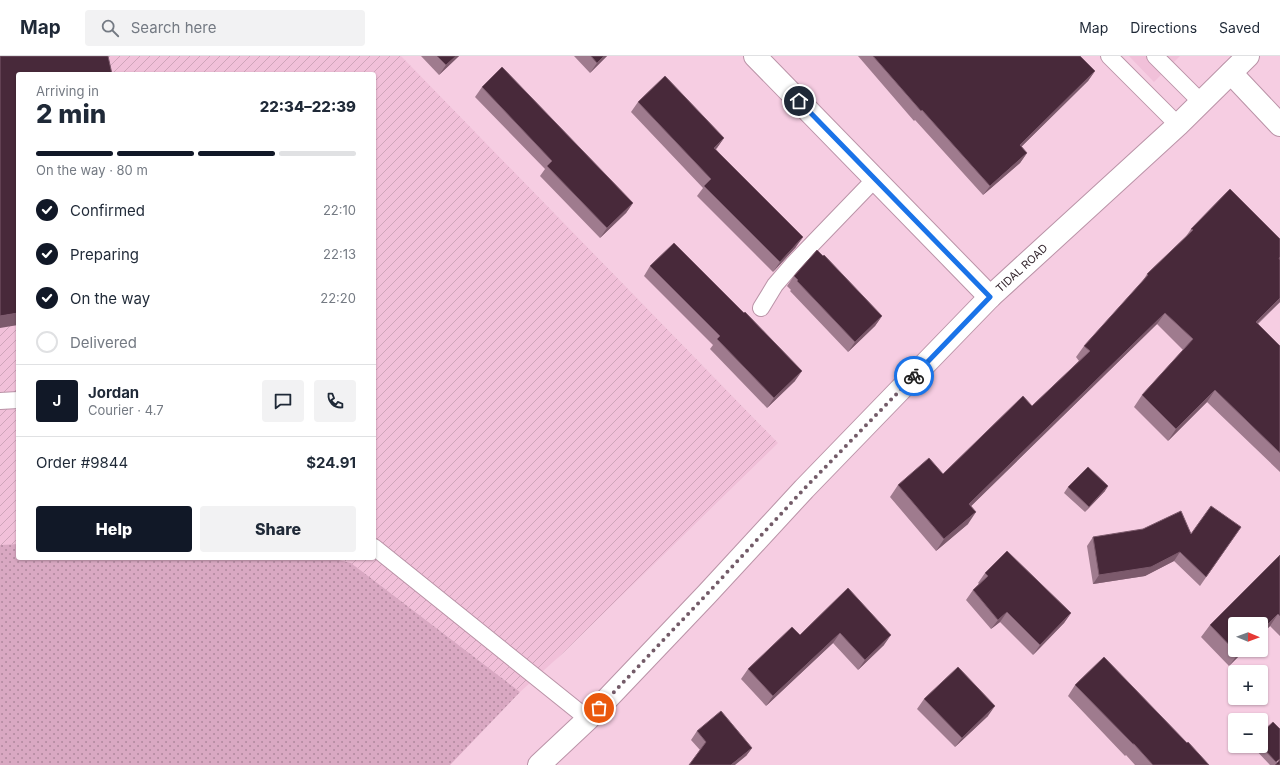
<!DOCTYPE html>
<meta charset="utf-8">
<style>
body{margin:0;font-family:Inter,sans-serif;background:#f2f2f3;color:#1f2937;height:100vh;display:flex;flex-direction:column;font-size:15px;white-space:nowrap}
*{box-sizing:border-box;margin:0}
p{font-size:13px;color:#747a83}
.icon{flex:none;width:22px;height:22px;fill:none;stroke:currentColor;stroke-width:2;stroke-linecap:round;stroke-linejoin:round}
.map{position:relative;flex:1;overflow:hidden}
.drawer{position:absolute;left:16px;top:16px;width:360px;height:488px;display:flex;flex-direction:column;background:#fff;border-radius:4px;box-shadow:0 1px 3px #0004}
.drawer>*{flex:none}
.needle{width:26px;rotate:91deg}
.controls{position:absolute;left:1228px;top:561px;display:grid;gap:8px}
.controls a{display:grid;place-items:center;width:40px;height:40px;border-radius:4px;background:#fff;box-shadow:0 1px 3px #0004;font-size:20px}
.pin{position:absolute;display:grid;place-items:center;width:34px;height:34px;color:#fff;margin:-17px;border:2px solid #fff;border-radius:50%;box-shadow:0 1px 4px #0007}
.courier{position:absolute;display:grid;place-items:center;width:40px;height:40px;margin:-20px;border:3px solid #1a73e8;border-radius:50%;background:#fff;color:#222;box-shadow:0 1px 5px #0007}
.overview em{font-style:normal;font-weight:800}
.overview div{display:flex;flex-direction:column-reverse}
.overview{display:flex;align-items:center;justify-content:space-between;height:68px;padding:0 20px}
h1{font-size:26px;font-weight:800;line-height:30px}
.bar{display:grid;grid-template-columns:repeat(4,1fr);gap:6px 4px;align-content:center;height:48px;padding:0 20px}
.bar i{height:5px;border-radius:3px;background:#e0e1e3}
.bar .on{background:#111827}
.bar p{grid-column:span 4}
.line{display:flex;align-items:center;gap:10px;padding:0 20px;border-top:1px solid #e0e1e3}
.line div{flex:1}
.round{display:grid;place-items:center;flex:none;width:42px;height:42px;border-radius:4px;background:#f2f2f3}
ol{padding:0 20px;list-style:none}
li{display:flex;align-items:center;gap:12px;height:44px}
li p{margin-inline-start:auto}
li .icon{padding:4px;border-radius:50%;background:#111827;color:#fff;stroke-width:4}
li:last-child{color:#747a83}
li i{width:22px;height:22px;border:2px solid #e0e1e3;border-radius:50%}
.cta{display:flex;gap:8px;margin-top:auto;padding:8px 20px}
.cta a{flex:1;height:46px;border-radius:4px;background:#111827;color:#fff;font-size:16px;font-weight:800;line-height:46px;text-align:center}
.cta a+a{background:#f2f2f3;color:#1f2937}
header{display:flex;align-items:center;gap:24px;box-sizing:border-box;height:56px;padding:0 20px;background:#fff;border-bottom:1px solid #e0e1e3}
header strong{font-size:19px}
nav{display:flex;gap:22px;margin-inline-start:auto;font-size:14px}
.search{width:280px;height:36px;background:#f2f2f3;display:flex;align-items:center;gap:10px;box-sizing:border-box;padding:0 14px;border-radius:4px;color:#747a83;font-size:15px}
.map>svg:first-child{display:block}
</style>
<header>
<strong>Map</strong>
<div class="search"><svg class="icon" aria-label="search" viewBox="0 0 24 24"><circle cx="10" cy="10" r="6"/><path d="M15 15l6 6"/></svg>Search here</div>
<nav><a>Map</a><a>Directions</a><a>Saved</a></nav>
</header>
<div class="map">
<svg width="1280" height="709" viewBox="0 0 1280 709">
<defs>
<pattern id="industrial-furrows" width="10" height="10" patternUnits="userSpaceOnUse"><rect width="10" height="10" fill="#f1c0d9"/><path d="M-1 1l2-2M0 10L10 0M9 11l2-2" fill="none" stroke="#cfa5ba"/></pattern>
<pattern id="grass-dots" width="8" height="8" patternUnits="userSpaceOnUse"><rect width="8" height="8" fill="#d9a8c2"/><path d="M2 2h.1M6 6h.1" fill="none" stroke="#b0889d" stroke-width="1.8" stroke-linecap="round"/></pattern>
</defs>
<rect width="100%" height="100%" fill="#f6cde2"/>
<!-- built -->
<path fill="#f1c0d9" d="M1129,0h51l-26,26z"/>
<!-- industrial -->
<path fill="url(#industrial-furrows)" d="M0,0h401l377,387 -214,209 -44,40 -169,-129 -20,-5h43v-484h-356v470l-18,1z"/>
<!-- grass -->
<path fill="url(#grass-dots)" d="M18,488v14h313l20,5 169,129 -70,73h-450v-220z"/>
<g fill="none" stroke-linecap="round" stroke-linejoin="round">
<defs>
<path id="lane" d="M1109,0l69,69
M1155,0l46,46
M761,252l14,-23 19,-22 81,-84
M0,345l18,-1
M374,491l214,172"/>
<path id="street" d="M755,0l235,241
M1231,17l49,52"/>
<g id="secondary">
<path id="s1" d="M539,709l49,-46 119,-125 97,-105 186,-192 188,-172 70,-69"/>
</g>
</defs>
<!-- lane casing -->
<use href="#lane" stroke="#ba93a7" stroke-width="18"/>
<!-- street casing -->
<use href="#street" stroke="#ba93a7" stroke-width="24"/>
<!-- secondary casing -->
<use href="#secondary" stroke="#ba93a7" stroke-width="24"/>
<!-- lane -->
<use href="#lane" stroke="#fff" stroke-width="16"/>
<!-- street -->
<use href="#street" stroke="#fff" stroke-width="22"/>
<!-- secondary -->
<use href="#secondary" stroke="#fff" stroke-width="22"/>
</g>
<!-- wall -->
<path fill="#9f7b8e" d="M421,0h38l-20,19z
M574,0h33l-17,17z
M858,0h222l15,15 -7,10 -67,66 6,6 -7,10 -37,32 -68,-75 -1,1z
M482,31l151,116 -7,10 -26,25 -60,-62 5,-7 -70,-72z
M638,46l86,36 -8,11 80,98 -23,25 -76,-76 6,-8 -72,-76z
M1191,173l89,10v63l-22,22 22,22v126l-73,-70 -39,39 -34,-34 8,-12 41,-45 -26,-26 -186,182 -3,18 -32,27 -46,-54 8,-12 45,-11 89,-68 47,-45 -3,-4 8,-11 57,-62 6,-10 38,-36z
M650,210l145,115 -28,27 -57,-59 3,-4 -69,-69z
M794,220l88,40 -7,10 -27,26 -58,-61 1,-1 -4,-4z
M1068,431l37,4 -20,21 -21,-19z
M1241,471l-41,59 -26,-25 -29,15 -52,8 -6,-38 6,-9 98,-3z
M1280,499v81l-10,-10 -9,9v-11l-26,26h10l-16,16 -28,-29 9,-12z
M985,517l86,40 -7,10 -31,32 -33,-33 -9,7 -25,-29 7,-10 6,-6 -1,-1z
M848,532l36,57 -26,25 -25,-27 -67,63 -25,-27 7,-10 52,-34z
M1075,629l112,58 22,22h-74l-9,-10 -1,1 -57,-60z
M924,643l64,17 -33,31 -38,-38z
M697,675l55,17 -6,8 -46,-6 -9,-10z
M1252,690h9l19,19h-10z"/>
<!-- shaded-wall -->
<path fill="#7c5a6c" d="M456,0h3l-20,19 7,-10z
M604,0h3l-17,17 7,-10z
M1095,15l-7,10 -75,74 7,-10z
M724,82l-7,10 -10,9 7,-9z
M1027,97l-7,10 -37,32 7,-9z
M633,147l-7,10 -26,25 7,-10z
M803,181l-7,10 -23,25 7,-10z
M1280,242v4l-33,31 9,-11z
M18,257v12l-18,3v-12z
M1165,257l-8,11 -196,192 8,-12z
M882,260l-7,10 -27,26 7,-10z
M802,315l-7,10 -28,27 7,-10z
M1215,334l-8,12 -39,39 8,-12z
M1108,430l-3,5 -20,21 4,-5z
M976,456l-8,12 -32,27 8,-12z
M1180,496l-6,9 -29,15 -52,8 6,-9z
M1007,556l-7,10 -9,7 7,-9z
M1071,557l-7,10 -31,32 7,-10z
M1278,558l-8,12 -9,9v-4z
M840,577l-7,10 -67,63 7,-10z
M891,579l-7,10 -26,25 7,-10z
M1242,594h3l-16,16 9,-12z
M995,650l-7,10 -33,31 7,-9z
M752,692l-6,8 -11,9h-4z"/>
<!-- building -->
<path fill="#48293a" stroke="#7c5a6c" d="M0,0h108l4,18h-94v239l-18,3z
M437,0h19l-10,9z
M591,0h13l-7,7z
M873,0h207l15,15 -75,74 7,8 -37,33 -68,-76 -1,1z
M502,11l131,136 -26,25 -60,-62 5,-5 -70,-74z
M665,20l59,62 -10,10 89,89 -23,25 -76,-76 7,-7 -73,-77z
M1230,133l50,50v18l-1,1 1,2v38l-24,24 24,24v107l-65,-63 -39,39 -34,-34 51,-56 -28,-26 -196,191 7,8 -32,27 -46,-54 31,-27 14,16 80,-78 9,10 58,-55 -6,-5 64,-71 -1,-1 46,-44 -2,-1z
M674,187l70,70 1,-1 57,59 -28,27 -57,-59 3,-3 -70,-70z
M817,194l6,6 1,-1 58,61 -27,26 -58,-61 1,-1 -4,-4z
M1088,411l20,19 -19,21 -21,-20z
M1211,450l30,21 -35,50 -26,-25 -29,15 -52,8 -6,-38 50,-8 38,-18 10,23z
M1007,495l64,62 -31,32 -33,-33 -9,8 -25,-30 15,-14 -3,-3z
M1280,499v61l-2,-2 -17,17v-7h-26v26h7l-4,4 -28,-29z
M848,532l43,47 -26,25 -25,-27 -67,63 -25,-27 44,-42 8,8z
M1104,601l83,86 1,-1 21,23h-56l-19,-21h-1l-58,-59z
M958,611l37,39 -33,32 -38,-39z
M721,655l31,37 -21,17h-42l17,-23 -9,-11z
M1273,666l7,7v30l-4,3 -15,-16v-13z
M1280,704v5h-5z"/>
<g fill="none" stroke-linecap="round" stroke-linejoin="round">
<!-- done -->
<path stroke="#735b68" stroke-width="4" stroke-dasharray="0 7.2" d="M599,652l108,-114 97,-105 110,-113"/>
<!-- route -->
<path stroke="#1a73e8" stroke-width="5" d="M799,45l191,196 -76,79"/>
</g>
<g text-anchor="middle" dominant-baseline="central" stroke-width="4" stroke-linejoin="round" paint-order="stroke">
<!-- street labels -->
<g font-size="11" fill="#2d1e26" stroke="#fedced">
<text stroke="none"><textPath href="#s1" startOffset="693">TIDAL ROAD</textPath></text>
</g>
</g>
</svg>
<div class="controls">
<a><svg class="needle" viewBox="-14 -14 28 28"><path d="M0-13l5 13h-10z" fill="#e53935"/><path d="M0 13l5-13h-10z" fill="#747a83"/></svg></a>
<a>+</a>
<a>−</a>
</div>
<div class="pin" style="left:599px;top:652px;background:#ea580c"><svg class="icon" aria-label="bag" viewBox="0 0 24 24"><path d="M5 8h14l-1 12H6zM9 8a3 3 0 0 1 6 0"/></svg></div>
<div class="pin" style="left:799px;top:45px;background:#1f2937"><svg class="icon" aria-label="home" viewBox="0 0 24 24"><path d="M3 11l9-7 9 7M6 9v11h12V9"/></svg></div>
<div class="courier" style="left:914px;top:320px"><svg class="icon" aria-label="bike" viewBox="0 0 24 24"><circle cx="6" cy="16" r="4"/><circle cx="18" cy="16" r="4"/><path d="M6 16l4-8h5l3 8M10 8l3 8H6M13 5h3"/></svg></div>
<section class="drawer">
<div class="overview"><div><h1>2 min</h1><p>Arriving in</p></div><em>22:34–22:39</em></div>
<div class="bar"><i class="on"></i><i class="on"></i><i class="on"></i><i></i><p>On the way · 80 m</p></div>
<ol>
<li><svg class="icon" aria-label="check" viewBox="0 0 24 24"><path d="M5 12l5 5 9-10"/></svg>Confirmed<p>22:10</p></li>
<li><svg class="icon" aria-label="check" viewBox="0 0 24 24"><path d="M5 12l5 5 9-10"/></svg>Preparing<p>22:13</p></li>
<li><svg class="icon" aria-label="check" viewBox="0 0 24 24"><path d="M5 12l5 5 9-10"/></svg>On the way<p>22:20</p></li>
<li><i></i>Delivered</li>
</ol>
<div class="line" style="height:72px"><b class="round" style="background:#111827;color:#fff">J</b><div><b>Jordan</b><p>Courier · 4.7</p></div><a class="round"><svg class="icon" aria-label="chat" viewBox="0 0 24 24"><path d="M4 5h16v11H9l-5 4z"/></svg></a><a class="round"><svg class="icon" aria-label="phone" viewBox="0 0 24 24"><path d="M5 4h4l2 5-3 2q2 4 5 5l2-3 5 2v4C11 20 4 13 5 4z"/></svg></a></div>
<div class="line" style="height:52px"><div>Order #9844</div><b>$24.91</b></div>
<div class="cta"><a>Help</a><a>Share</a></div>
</section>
</div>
